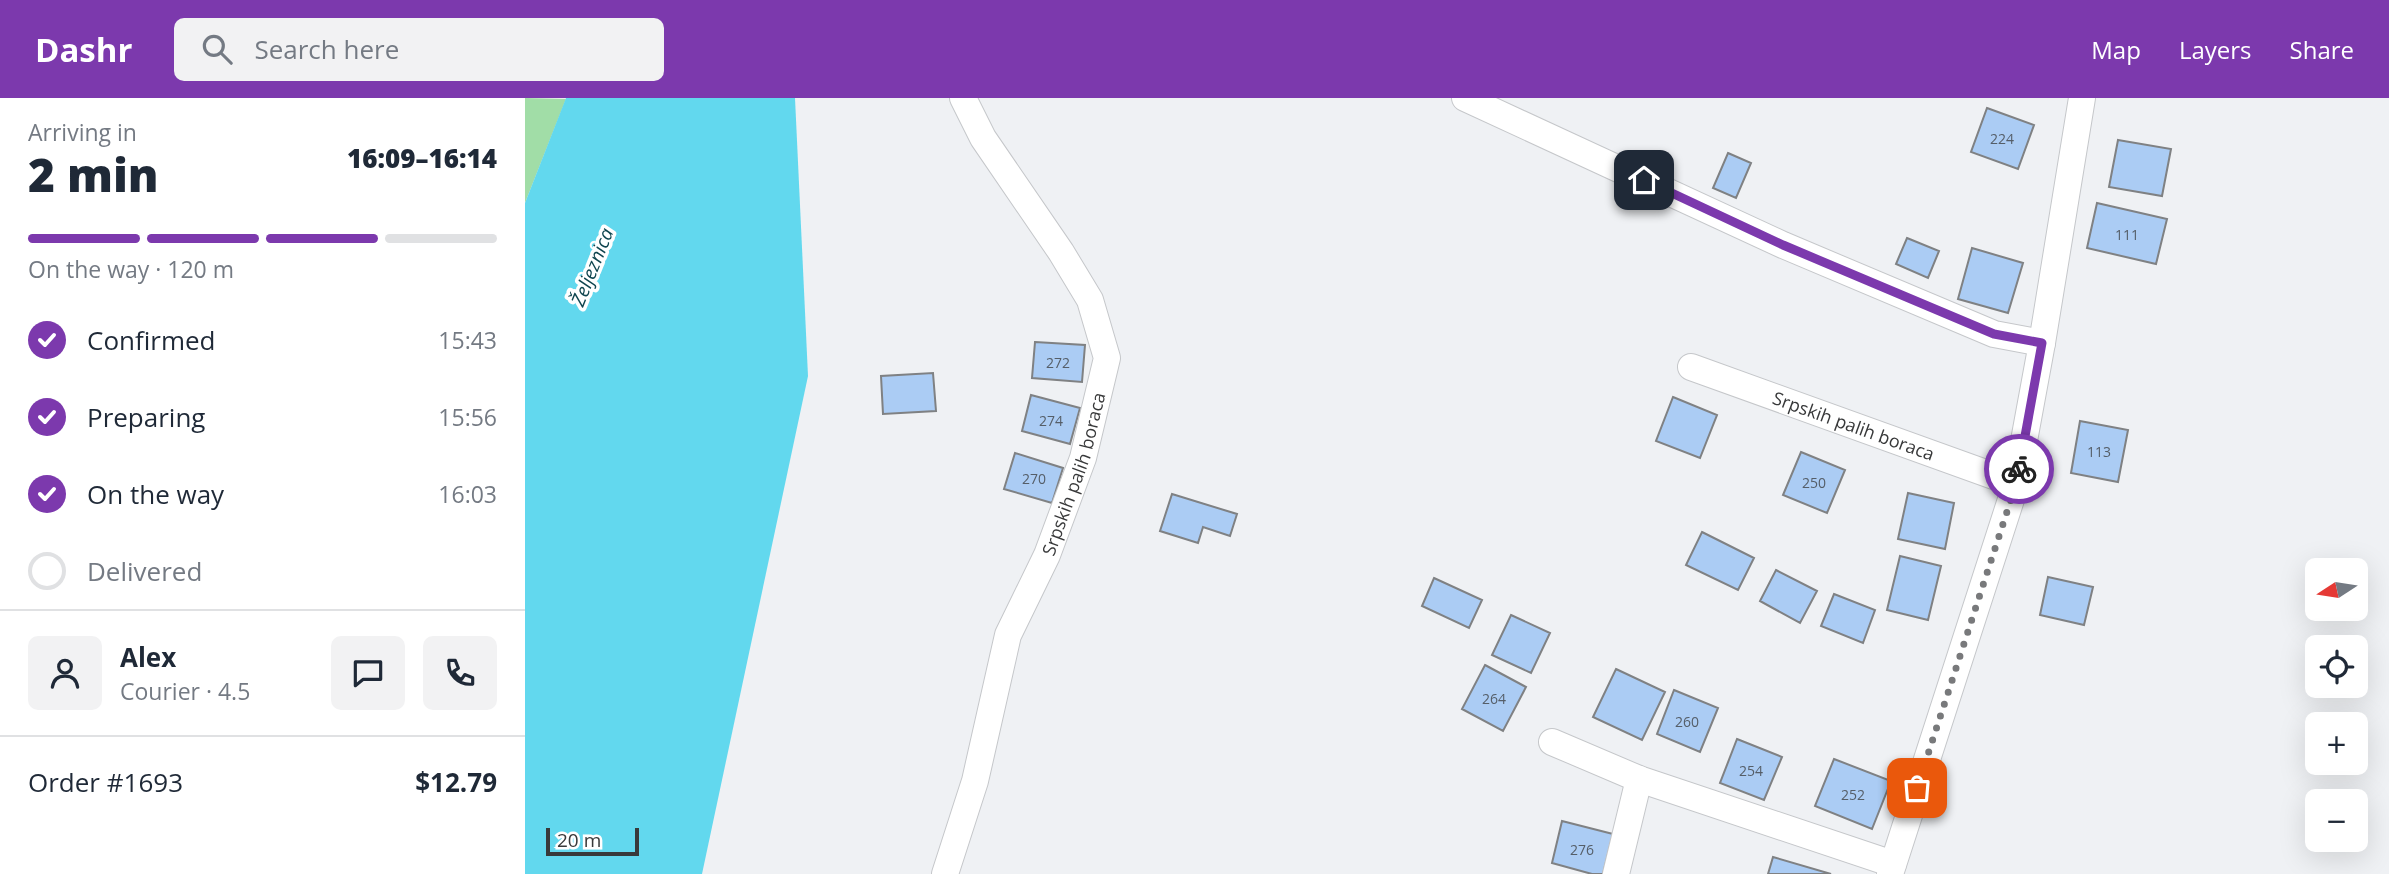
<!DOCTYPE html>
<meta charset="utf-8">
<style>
body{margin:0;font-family:"Open Sans",sans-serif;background:#f2f2f3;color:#1f2937;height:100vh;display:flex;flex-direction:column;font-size:26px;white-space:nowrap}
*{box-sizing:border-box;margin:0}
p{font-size:23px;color:#747a83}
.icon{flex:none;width:38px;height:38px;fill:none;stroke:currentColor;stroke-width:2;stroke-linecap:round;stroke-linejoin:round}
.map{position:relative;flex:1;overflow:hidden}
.side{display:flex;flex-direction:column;background:#fff;width:525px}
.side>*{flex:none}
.needle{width:46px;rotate:258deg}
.fabs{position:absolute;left:1780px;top:460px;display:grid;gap:14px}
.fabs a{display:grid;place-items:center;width:63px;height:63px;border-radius:10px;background:#fff;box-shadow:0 7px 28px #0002;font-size:35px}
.scale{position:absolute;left:21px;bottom:18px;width:93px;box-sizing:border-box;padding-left:7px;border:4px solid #38393a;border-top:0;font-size:19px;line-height:24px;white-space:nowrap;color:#38393a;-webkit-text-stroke:5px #fff;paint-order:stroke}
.pin{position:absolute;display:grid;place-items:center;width:60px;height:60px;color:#fff;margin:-30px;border-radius:14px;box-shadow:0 4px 10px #0006}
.courier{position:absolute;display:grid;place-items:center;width:70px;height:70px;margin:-35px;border:5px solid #7c39ad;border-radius:50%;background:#fff;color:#222;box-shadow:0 2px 9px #0007}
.overview em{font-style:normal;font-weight:800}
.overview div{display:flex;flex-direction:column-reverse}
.overview{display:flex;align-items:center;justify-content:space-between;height:119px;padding:0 28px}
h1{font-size:46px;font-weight:800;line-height:52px}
.bar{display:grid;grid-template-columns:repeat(4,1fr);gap:10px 7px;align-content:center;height:84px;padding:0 28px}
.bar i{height:9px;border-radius:5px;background:#e0e1e3}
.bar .active{background:#7c39ad}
.bar p{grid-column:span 4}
.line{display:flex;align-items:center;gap:18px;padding:0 28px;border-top:2px solid #e0e1e3}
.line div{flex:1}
.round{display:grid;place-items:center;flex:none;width:74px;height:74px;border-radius:10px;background:#f2f2f3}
ol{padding:0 28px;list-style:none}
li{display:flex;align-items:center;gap:21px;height:77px}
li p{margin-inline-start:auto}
li .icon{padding:7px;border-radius:50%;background:#7c39ad;color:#fff;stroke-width:4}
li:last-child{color:#747a83}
li i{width:38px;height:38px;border:4px solid #e0e1e3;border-radius:50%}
header{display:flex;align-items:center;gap:42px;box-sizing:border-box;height:98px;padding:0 35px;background:#7c39ad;color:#fff}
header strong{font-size:33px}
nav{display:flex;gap:38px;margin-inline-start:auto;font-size:24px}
.search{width:490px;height:63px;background:#f2f2f3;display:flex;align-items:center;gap:18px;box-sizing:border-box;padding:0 24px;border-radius:10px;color:#747a83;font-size:26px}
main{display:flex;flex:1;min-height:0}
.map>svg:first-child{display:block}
</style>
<header>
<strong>Dashr</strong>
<div class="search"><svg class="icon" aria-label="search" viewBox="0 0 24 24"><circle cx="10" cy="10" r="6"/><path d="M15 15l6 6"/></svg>Search here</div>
<nav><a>Map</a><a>Layers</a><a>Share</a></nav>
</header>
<main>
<section class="side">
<div class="overview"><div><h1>2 min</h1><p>Arriving in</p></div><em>16:09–16:14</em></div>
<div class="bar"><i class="active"></i><i class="active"></i><i class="active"></i><i></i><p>On the way · 120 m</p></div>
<ol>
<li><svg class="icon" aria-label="check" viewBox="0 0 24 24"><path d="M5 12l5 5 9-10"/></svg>Confirmed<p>15:43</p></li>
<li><svg class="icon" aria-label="check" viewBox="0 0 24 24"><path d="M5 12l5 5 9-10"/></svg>Preparing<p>15:56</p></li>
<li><svg class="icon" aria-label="check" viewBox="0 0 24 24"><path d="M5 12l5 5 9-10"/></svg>On the way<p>16:03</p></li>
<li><i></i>Delivered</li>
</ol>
<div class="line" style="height:126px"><a class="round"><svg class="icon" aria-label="person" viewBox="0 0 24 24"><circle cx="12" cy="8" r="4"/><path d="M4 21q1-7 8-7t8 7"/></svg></a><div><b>Alex</b><p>Courier · 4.5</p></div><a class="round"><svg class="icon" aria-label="chat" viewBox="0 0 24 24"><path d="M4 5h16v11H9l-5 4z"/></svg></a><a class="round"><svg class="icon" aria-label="phone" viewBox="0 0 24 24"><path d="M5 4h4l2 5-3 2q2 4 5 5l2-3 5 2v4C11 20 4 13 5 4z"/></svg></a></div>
<div class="line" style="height:91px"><div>Order #1693</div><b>$12.79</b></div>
</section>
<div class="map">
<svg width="1864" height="776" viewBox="0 0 1864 776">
<rect width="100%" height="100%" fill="#eff1f4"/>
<!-- green -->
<path fill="#a1dda7" d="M0,0l41,1 -41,104z"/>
<!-- water -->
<path fill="#62d8ee" d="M41,0h229l13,278 -106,498h-177v-671z"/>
<!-- building -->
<path fill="#abccf4" stroke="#7f8183" stroke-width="2" d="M1462,10l47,17 -16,44 -47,-17z
M1593,42l53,9 -9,47 -53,-9z
M1203,55l23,10 -15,35 -23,-10z
M1572,105l70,16 -11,45 -69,-16z
M1382,140l32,13 -11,27 -32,-14z
M1447,150l51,15 -15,50 -50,-14z
M510,244l50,3 -3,37 -50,-4z
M408,275l3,38 -53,3 -2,-38z
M506,297l49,13 -10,36 -48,-13z
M1148,299l44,18 -17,43 -44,-17z
M1555,323l48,9 -10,52 -47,-9z
M1276,354l44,18 -18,43 -44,-18z
M490,355l48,15 -11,35 -48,-14z
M1383,395l46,10 -9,46 -47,-10z
M647,396l65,20 -7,22 -27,-9 -5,16 -38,-12z
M1177,434l52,26 -16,32 -52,-25z
M1375,458l41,10 -13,54 -41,-10z
M1251,472l41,21 -17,32 -40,-22z
M1523,479l45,10 -9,38 -44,-10z
M909,480l48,22 -13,28 -47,-22z
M1309,496l41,16 -12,33 -42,-17z
M986,517l39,18 -19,40 -39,-18z
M960,567l41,22 -23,44 -41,-22z
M1091,571l49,23 -23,48 -49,-23z
M1149,592l44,18 -18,44 -43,-18z
M1212,641l45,18 -18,43 -44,-17z
M1309,661l57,22 -19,48 -57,-23z
M1037,723l51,13 -10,40h-11l-40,-11z
M1248,759l58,17h-63z"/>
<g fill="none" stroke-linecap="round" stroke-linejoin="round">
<defs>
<g id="street">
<path d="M940,0l318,147 211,89 48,9"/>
<path id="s1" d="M1166,269l325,117"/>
<path d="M1027,644l87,37 254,85"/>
<path id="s2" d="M420,776l30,-93 33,-146 39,-80 36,-97 24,-100 -17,-58 -29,-48 -78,-114 -20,-40"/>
<path d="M1091,776l23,-95"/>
<path d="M1365,776l126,-390 26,-141 40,-245"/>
</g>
</defs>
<!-- street casing -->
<use href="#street" stroke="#c5c7ca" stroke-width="28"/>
<!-- street -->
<use href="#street" stroke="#fff" stroke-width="26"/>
</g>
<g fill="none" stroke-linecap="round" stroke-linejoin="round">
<!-- done -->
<path stroke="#78797b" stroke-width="7" stroke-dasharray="0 12.6" d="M1392,690l99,-304 3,-15"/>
<!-- route -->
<path stroke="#7c39ad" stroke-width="9" d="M1119,82l139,65 211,89 48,9 -23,126"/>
</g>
<g text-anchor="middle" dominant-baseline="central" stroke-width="7" stroke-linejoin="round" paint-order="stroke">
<!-- number labels -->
<g font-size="14" fill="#555e68">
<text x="1477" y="40">224</text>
<text x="1602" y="136">111</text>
<text x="533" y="264">272</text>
<text x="526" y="322">274</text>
<text x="1574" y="353">113</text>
<text x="509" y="380">270</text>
<text x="1289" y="384">250</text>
<text x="969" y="600">264</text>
<text x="1162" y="623">260</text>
<text x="1226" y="672">254</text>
<text x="1328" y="696">252</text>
<text x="1057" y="751">276</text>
</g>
<!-- street labels -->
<g font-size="18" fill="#38393a" stroke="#fff">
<text stroke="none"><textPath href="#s1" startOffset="173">Srpskih palih boraca</textPath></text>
<text stroke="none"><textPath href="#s2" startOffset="422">Srpskih palih boraca</textPath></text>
</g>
<!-- water labels -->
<g font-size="19" font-style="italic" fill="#0f454f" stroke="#fff">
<text transform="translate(67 169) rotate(-68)">Željeznica</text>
</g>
</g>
</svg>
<div class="fabs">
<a><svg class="needle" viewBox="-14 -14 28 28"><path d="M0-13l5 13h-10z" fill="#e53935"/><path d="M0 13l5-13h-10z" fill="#747a83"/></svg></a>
<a><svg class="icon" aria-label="locate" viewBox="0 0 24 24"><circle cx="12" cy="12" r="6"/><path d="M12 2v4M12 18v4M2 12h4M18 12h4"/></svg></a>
<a>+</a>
<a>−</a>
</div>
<div class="scale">20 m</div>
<div class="pin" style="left:1392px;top:690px;background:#ea580c"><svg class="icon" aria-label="bag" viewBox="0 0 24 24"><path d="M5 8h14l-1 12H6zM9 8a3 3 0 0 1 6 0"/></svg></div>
<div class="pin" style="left:1119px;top:82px;background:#1f2937"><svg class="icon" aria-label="home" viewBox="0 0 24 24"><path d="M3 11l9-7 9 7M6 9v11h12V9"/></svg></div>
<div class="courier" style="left:1494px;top:371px"><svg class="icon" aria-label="bike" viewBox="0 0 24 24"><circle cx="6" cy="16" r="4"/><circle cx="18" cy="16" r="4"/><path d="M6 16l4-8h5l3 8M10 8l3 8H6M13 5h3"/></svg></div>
</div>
</main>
